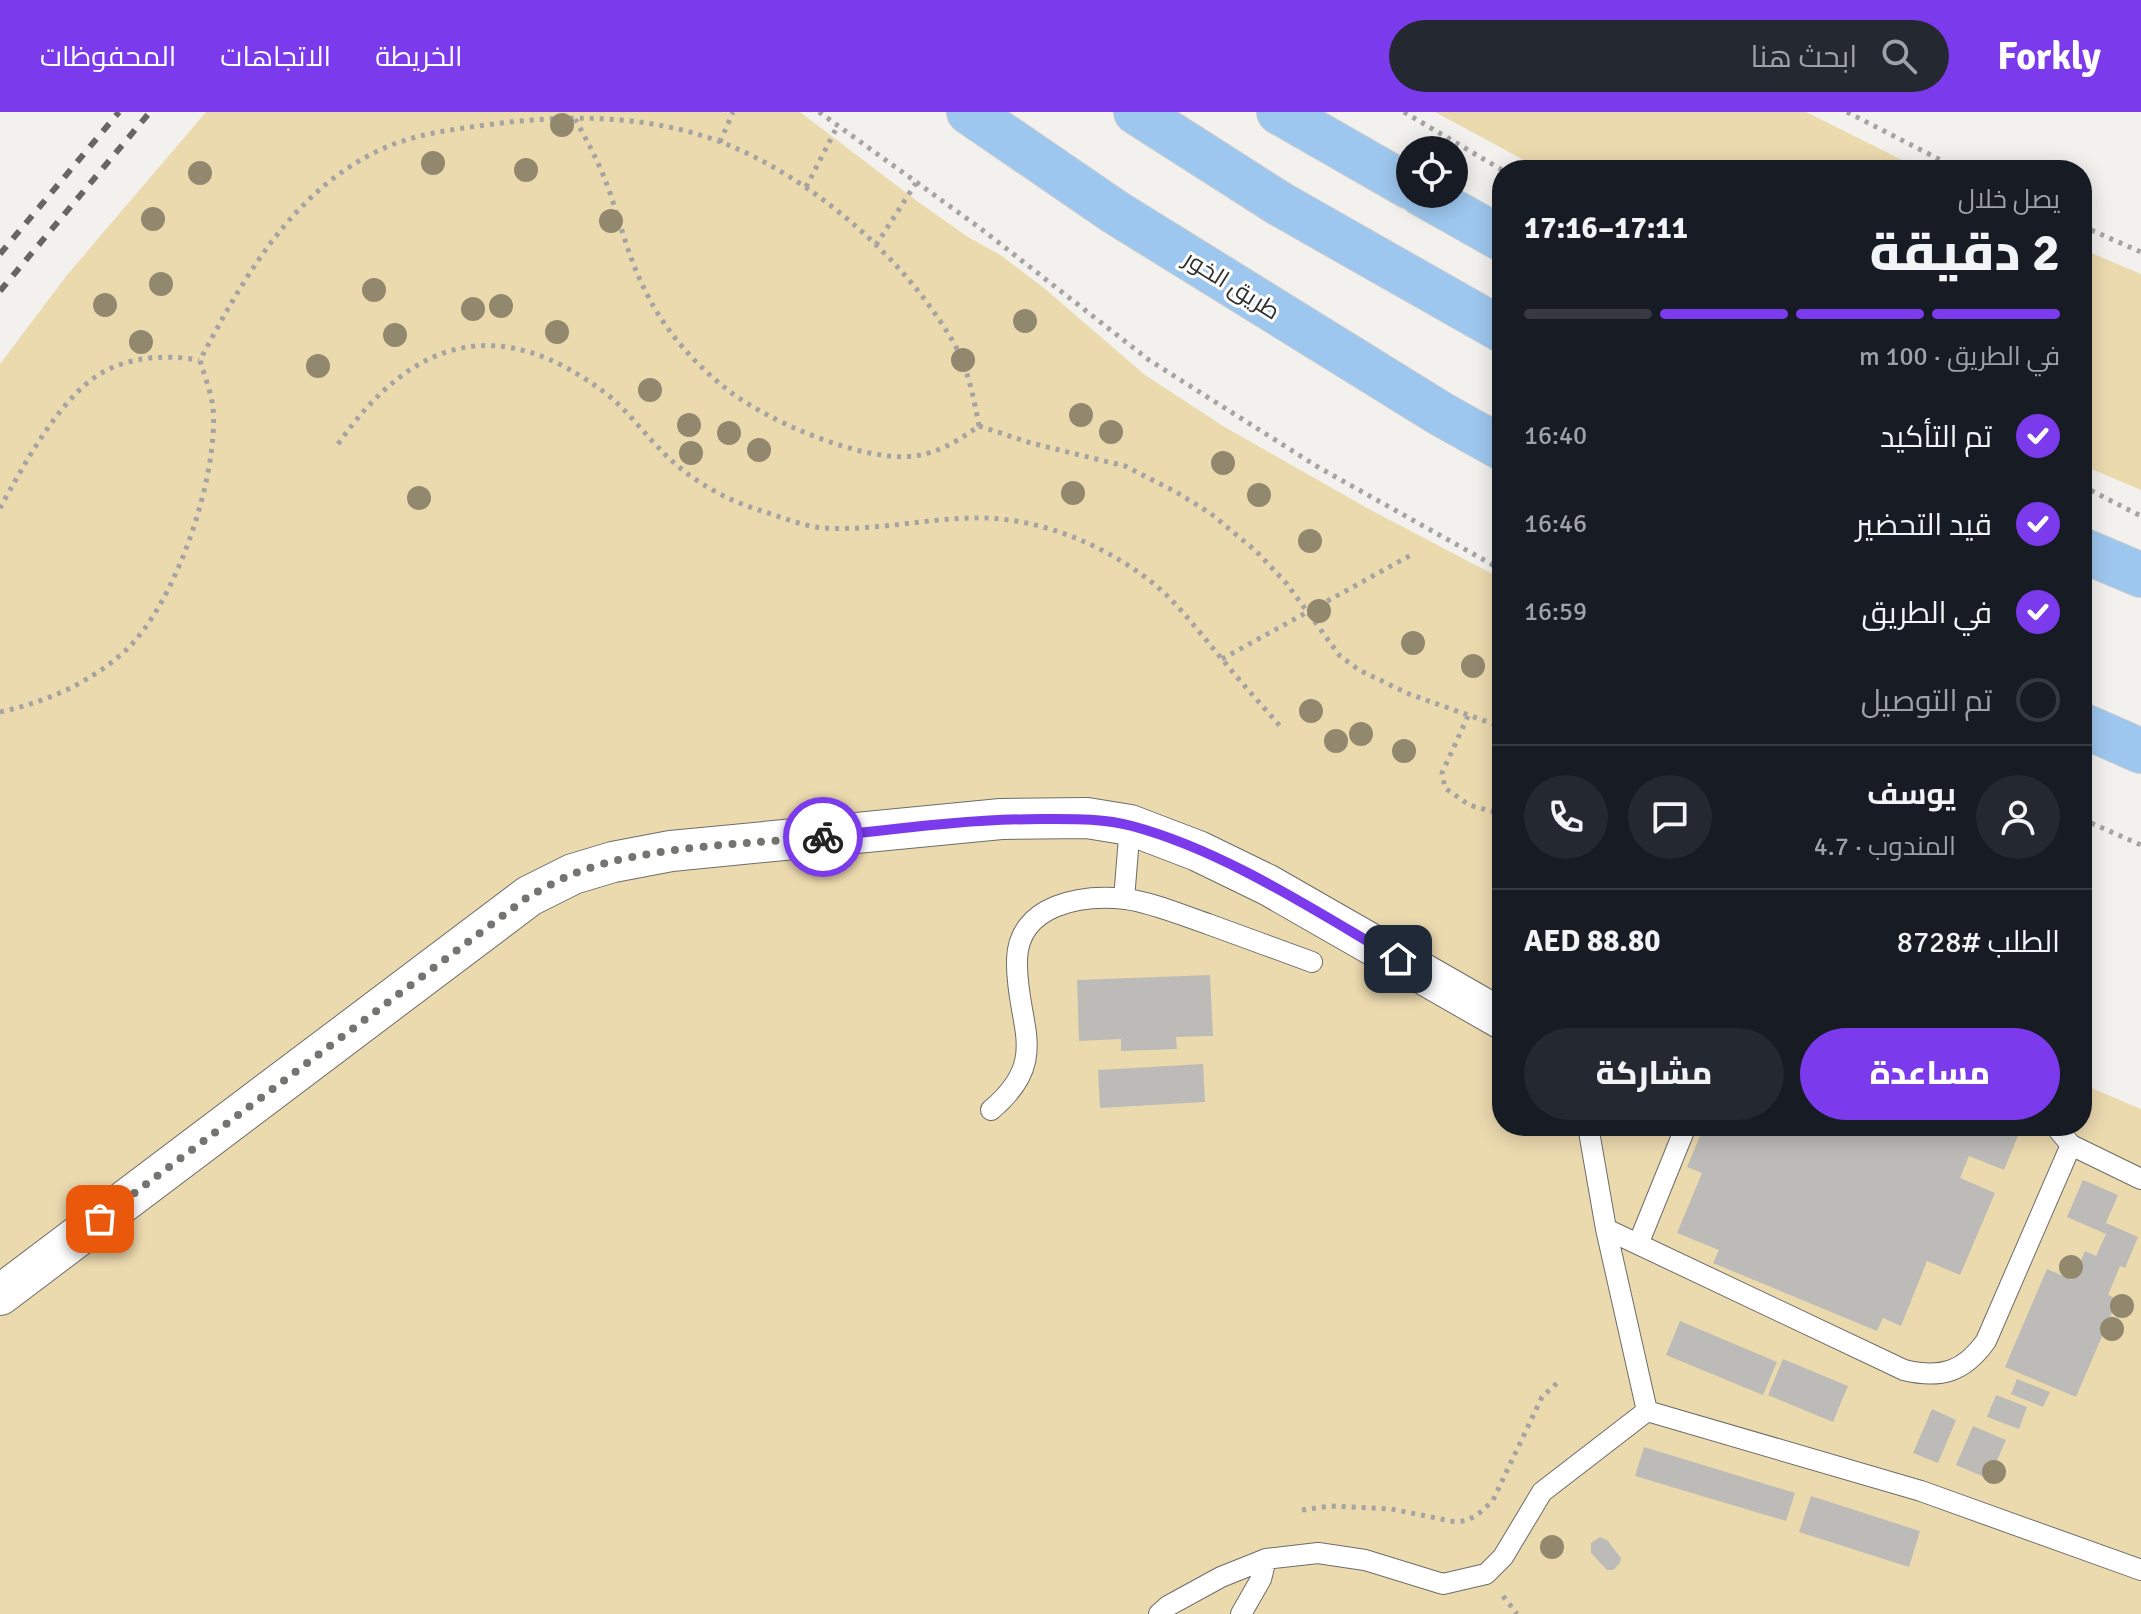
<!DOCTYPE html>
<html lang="ar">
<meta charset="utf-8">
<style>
body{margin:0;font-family:Signika,Cairo,sans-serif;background:#242831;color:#f1f3f6;direction:rtl;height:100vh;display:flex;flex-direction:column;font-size:30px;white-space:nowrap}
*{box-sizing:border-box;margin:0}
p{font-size:26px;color:#9ea1a6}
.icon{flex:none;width:44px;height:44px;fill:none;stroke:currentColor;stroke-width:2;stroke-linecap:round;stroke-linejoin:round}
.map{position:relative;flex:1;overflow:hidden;direction:ltr}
.drawer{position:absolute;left:1492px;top:48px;width:600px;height:976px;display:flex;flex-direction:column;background:#171b24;border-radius:32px;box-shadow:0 4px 20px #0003;direction:rtl}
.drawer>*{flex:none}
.controls{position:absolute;left:1396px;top:24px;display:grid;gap:16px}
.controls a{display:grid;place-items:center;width:72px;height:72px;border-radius:50%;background:#171b24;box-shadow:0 4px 20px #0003;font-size:40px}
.pin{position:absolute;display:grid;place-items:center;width:68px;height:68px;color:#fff;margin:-34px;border-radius:16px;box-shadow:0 4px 12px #0006}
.courier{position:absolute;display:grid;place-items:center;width:80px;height:80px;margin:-40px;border:6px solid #7c3aed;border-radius:50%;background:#fff;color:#222;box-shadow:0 2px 10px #0007}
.head em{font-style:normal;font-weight:800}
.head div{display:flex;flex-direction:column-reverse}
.head{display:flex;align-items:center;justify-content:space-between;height:136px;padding:0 32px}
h1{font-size:52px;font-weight:800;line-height:60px}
.bar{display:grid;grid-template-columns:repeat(4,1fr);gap:12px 8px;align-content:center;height:96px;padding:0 32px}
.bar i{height:10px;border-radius:6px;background:#363941}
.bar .current{background:#7c3aed}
.bar p{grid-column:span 4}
.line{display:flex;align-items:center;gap:20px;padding:0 32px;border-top:2px solid #363941}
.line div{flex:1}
.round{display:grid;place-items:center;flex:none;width:84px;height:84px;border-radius:42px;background:#242831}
ol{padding:0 32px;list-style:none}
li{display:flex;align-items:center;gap:24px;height:88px}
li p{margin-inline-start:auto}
li .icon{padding:8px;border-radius:50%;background:#7c3aed;color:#fff;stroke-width:4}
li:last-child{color:#9ea1a6}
li i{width:44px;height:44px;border:4px solid #363941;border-radius:50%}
.action{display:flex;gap:16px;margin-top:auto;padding:16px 32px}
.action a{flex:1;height:92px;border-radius:48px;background:#7c3aed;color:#fff;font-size:32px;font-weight:800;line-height:92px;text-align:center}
.action a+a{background:#242831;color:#f1f3f6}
header{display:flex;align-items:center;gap:48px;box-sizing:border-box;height:112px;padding:0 40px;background:#7c3aed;color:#fff}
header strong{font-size:38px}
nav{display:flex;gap:44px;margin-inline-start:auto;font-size:28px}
.search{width:560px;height:72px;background:#242831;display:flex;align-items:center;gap:20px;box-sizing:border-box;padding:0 28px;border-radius:44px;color:#9ea1a6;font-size:30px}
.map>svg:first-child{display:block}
</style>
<header>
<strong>Forkly</strong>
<div class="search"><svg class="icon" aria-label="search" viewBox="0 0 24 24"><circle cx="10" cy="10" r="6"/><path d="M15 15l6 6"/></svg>ابحث هنا</div>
<nav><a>الخريطة</a><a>الاتجاهات</a><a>المحفوظات</a></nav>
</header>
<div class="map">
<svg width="2141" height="1502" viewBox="0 0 2141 1502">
<rect width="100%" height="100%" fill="#f3f1ee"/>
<!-- green -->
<path fill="#ecdaaf" d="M206,0h594l117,89 51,36 34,19 42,32 101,87 78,51 144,82 135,71v547h580v-42l59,25v505h-2141v-1250l67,-89z
M1435,0h371l116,58h-380z
M2082,137l59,25v216l-59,-25z"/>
<!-- building -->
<path fill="#bcbbb7" d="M1210,863l3,61 -37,1 1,12 -56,2v-12l-42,2 -2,-61z
M1203,952l2,38 -105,6 -2,-38z
M1704,1014h318l-18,44 -35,-14 -9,22 35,15 -35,82 -33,-14 -26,65 -18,-8 -6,13 -164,-68 6,-13 -42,-17 25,-60 -15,-6z
M2083,1068l35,15 -12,28 32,14 -13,31 -5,-2 -12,29 10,4 -42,98 -71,-30 42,-98 25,11 13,-29 11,5 10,-22 -39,-17z
M1680,1209l97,41 -14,33 -97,-40z
M1783,1247l65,27 -15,36 -65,-27z
M2017,1267l33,13 -7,15 -32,-13z
M1996,1283l31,12 -8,22 -32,-12z
M1932,1297l24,11 -18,43 -25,-10z
M1973,1314l33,14 -17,39 -33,-14z
M1644,1335l151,46 -9,28 -151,-45z
M1811,1384l109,35 -11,36 -110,-35z
M1600,1425l7,3 14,18 -1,5 -7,7h-6l-16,-17v-10z"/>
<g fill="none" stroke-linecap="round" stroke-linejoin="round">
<defs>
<path id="lane" d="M1124,787l6,-74
M991,998c62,-52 24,-86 26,-151 2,-55 65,-65 109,-60 28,4 55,16 82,25 35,13 69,25 104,38
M1588,1014l18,103 41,182
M2055,1014l16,19 70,34
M1606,1117l298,141c37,9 60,2 82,-29l85,-196
M1639,1130l47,-116
M1647,1299l274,80 220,79
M1159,1502l9,-8 53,-29 45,-18 52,-6 47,7 78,24 43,-10 17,-17 39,-65 105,-81
M1241,1502l20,-35 5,-20"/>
<path id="street" d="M0,1183l529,-399 44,-22 40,-12 58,-11 330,-32 86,-1 43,7 68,26 70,34 234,134"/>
<path id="highway" d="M969,0l146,100 326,202 61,34
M1136,0l144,92 222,126
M1279,0l131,75
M1422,82l80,45
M2082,438l59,25
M2082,613l59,26"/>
</defs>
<!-- lane casing -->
<use href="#lane" stroke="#6e6c69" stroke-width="22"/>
<!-- street casing -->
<use href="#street" stroke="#6e6c69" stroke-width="42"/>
<!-- highway casing -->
<use href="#highway" stroke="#cdcdcd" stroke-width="46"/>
<!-- path -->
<path stroke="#a5a4a2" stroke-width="5" stroke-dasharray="4 6" stroke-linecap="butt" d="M819,0l161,116 169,132 169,107 184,103
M1404,0l98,58
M1847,0l113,58
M575,7c13,23 25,46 34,71 13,38 20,71 40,108 17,33 45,65 74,88 38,33 140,77 191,70 25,-3 45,-16 65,-30
M720,30l13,-30
M806,75l31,-60
M2082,114l59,26
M876,133l40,-62
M979,314l52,17 94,23 51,26 34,21 46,38 31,33 53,72 19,14 50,24 93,33
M338,332c75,-107 162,-132 270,-49 23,19 41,45 63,65 25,23 56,40 88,50 20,6 43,16 64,18 51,3 100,-9 150,-10 66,-2 139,29 188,72 21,19 38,42 56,63 20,25 42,49 63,73
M2082,374l59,30
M0,396c24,-43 63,-118 109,-139 28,-13 60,-14 90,-9
M1222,547l189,-104
M0,600c46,-10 90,-29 125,-61 51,-47 94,-176 88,-244 -2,-15 -9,-32 -13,-47 41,-77 86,-159 166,-203 41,-23 82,-27 128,-33 75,-10 155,-9 227,18 88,34 179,112 228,193 18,28 24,59 30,91
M1468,604l-26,57 3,15 24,17 33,9
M2082,707l59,26
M1302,1398l28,-4 61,3 65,13c16,-1 26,-10 37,-22l49,-103 15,-14
M1503,1484l14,18"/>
<!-- lane -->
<use href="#lane" stroke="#fff" stroke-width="20"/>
<!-- street -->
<use href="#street" stroke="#fff" stroke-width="40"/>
<!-- highway -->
<use href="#highway" stroke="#9ec7ef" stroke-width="44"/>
<!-- rail -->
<path stroke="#676664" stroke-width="6" stroke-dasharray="10 10" stroke-linecap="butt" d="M0,142l119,-142
M0,179l150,-179"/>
</g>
<!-- trees -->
<g fill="#92886e">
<circle cx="562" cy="13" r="12"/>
<circle cx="433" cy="51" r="12"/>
<circle cx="526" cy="58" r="12"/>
<circle cx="200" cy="61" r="12"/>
<circle cx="153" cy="107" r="12"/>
<circle cx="611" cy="109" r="12"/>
<circle cx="161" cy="172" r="12"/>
<circle cx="374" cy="178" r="12"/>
<circle cx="105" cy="193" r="12"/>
<circle cx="501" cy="194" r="12"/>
<circle cx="473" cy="197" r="12"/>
<circle cx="1025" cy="209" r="12"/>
<circle cx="557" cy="220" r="12"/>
<circle cx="395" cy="223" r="12"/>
<circle cx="141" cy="230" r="12"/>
<circle cx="963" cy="248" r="12"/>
<circle cx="318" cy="254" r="12"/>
<circle cx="650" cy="278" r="12"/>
<circle cx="1081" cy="303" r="12"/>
<circle cx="689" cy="313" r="12"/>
<circle cx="1111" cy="320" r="12"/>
<circle cx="729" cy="321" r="12"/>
<circle cx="759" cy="338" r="12"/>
<circle cx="691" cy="341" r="12"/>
<circle cx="1223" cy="351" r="12"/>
<circle cx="1073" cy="381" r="12"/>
<circle cx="1259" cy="383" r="12"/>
<circle cx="419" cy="386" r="12"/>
<circle cx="1310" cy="429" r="12"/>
<circle cx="1319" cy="499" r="12"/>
<circle cx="1413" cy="531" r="12"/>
<circle cx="1473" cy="554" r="12"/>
<circle cx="1311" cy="599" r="12"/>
<circle cx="1361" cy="622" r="12"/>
<circle cx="1336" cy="629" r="12"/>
<circle cx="1404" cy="639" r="12"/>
<circle cx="2071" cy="1155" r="12"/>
<circle cx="2122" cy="1194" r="12"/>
<circle cx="2112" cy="1217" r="12"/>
<circle cx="1994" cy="1360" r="12"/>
<circle cx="1552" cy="1435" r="12"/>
</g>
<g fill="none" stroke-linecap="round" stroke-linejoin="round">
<!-- done -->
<path stroke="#747471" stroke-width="8" stroke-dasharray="0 14.4" d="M100,1107l429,-323c14,-7 29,-16 44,-22 69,-28 174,-30 250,-37"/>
<!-- route -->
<path stroke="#7c3aed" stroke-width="10" d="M823,725c72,-8 145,-18 218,-18 30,0 61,-1 91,7 93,25 183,85 266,133"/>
</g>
<g text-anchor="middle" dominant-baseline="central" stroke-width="6" stroke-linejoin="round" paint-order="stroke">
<!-- street labels -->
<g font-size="24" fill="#30302e" stroke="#fff">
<text transform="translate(1232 173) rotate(32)">طريق الخور</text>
</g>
</g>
</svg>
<div class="controls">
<a><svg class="icon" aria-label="locate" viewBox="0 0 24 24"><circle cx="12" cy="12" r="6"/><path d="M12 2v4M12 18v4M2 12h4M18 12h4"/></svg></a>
</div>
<div class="pin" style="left:100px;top:1107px;background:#ea580c"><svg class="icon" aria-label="bag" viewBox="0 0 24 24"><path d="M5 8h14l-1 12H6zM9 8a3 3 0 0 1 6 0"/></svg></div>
<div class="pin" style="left:1398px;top:847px;background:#1f2937"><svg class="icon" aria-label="home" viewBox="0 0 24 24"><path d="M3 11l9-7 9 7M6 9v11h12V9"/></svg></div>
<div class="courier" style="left:823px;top:725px"><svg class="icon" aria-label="bike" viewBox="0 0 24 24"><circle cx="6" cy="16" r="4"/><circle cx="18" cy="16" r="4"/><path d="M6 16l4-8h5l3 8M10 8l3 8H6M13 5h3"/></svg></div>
<section class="drawer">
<div class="head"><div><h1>2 دقيقة</h1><p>يصل خلال</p></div><em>17:11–17:16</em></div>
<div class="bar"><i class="current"></i><i class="current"></i><i class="current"></i><i></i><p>في الطريق · 100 m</p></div>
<ol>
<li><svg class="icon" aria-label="check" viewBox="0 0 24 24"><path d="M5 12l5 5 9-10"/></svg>تم التأكيد<p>16:40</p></li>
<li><svg class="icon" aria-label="check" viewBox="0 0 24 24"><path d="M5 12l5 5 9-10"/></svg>قيد التحضير<p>16:46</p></li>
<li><svg class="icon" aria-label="check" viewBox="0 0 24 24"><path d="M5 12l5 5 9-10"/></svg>في الطريق<p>16:59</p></li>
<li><i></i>تم التوصيل</li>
</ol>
<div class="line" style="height:144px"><a class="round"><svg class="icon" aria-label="person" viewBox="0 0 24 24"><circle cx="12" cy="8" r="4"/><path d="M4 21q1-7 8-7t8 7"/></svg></a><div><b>يوسف</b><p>المندوب · 4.7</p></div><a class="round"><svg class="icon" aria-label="chat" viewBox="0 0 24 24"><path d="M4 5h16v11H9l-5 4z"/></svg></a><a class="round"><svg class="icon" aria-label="phone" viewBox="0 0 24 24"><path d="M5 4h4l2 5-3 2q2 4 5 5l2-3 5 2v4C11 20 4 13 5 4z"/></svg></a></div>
<div class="line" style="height:104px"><div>الطلب #8728</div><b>AED 88.80</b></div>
<div class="action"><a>مساعدة</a><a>مشاركة</a></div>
</section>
</div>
